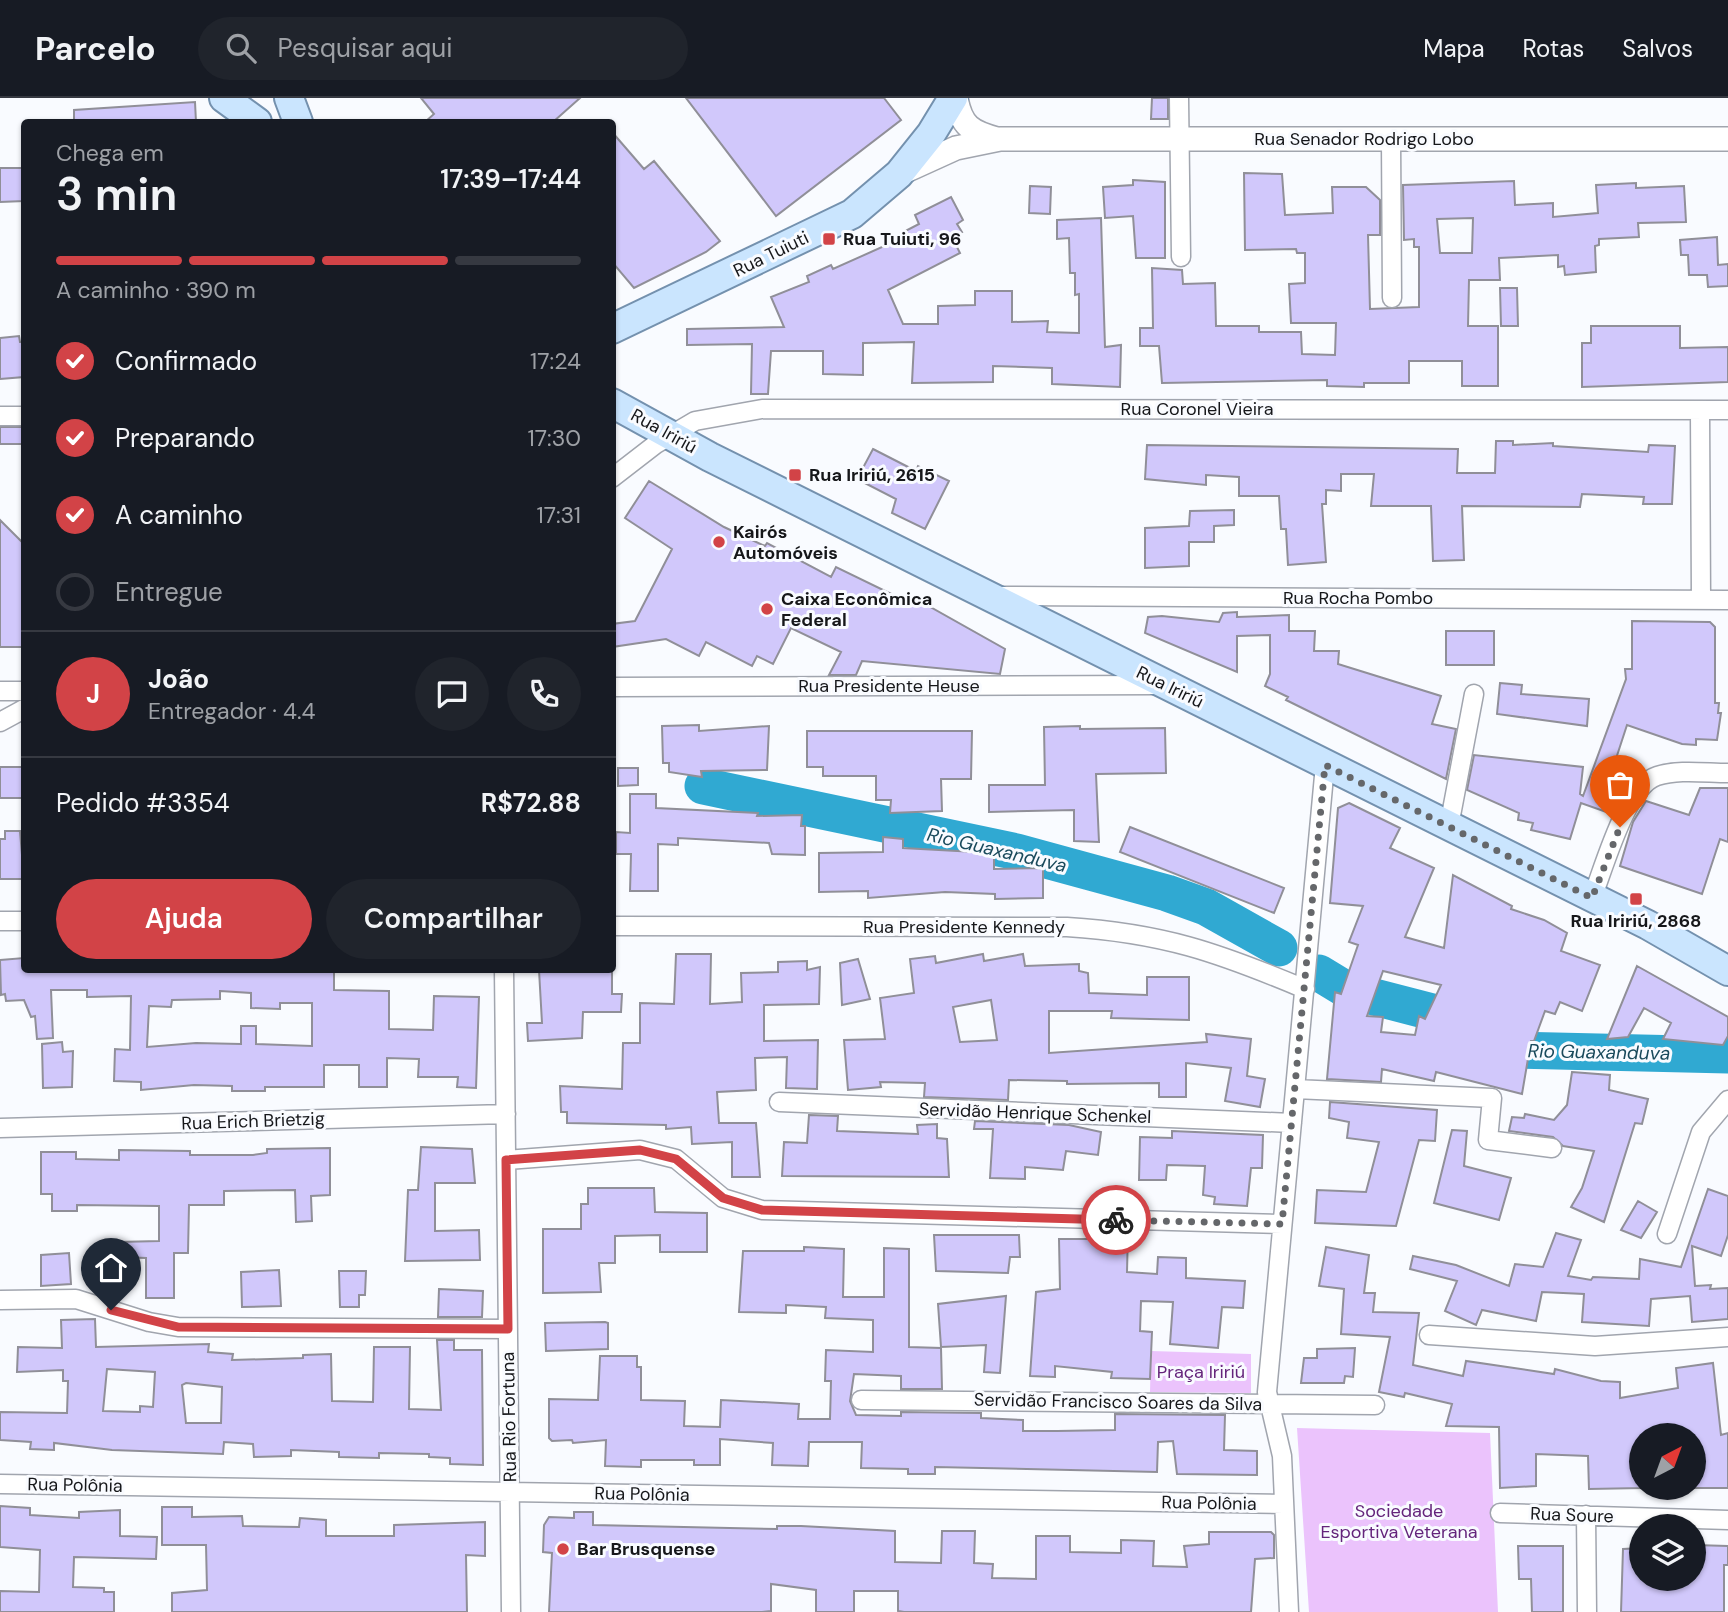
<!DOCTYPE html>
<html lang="pt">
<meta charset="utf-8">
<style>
body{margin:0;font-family:"DM Sans",sans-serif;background:#20242c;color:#f1f3f6;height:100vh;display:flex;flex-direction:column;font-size:26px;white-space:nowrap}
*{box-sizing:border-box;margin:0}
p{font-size:23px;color:#9ea1a6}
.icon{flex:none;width:38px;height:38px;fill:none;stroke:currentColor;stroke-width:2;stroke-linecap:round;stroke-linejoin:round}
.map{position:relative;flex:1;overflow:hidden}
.side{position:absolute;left:21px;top:21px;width:595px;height:854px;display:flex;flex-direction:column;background:#171b24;border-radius:7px;box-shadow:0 2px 5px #0004}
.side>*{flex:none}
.needle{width:46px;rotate:41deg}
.fabs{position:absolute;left:1629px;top:1325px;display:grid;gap:14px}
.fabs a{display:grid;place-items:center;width:77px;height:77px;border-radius:50%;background:#171b24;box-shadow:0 2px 5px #0004;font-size:35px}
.pin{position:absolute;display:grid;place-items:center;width:60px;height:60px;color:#fff;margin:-72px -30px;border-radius:50% 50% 50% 0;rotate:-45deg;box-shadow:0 0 7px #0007}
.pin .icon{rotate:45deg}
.courier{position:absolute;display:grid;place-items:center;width:70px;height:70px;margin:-35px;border:5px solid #d24347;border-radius:50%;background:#fff;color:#222;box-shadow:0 2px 9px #0007}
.head em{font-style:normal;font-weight:600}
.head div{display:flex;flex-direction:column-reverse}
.head{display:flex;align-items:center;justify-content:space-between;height:119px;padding:0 35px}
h1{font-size:46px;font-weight:600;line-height:52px}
.bar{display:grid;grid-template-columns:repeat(4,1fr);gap:10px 7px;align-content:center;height:84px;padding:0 35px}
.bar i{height:9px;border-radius:5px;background:#363941}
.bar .current{background:#d24347}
.bar p{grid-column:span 4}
.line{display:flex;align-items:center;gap:18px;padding:0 35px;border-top:2px solid #363941}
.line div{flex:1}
.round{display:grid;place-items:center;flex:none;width:74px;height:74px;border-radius:37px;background:#20242c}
ol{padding:0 35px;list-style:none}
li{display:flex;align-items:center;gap:21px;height:77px}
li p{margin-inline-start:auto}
li .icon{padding:7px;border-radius:50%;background:#d24347;color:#fff;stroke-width:4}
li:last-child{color:#9ea1a6}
li i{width:38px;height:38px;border:4px solid #363941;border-radius:50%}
.primary-button{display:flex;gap:14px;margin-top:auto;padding:14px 35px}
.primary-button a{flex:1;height:80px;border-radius:42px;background:#d24347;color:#fff;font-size:28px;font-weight:600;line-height:80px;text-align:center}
.primary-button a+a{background:#20242c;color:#f1f3f6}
header{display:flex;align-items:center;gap:42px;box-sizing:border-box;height:98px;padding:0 35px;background:#171b24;border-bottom:2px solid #363941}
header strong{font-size:33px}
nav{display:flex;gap:38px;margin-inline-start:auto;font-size:24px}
.search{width:490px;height:63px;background:#20242c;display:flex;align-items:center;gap:18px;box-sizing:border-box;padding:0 24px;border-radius:38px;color:#9ea1a6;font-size:26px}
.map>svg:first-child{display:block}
</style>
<header>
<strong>Parcelo</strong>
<div class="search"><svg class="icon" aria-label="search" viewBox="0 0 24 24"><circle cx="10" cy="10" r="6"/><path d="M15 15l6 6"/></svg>Pesquisar aqui</div>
<nav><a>Mapa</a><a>Rotas</a><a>Salvos</a></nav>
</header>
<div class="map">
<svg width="1728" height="1514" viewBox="0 0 1728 1514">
<rect width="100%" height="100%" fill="#f9fbff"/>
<!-- green -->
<path fill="#ebc3fc" d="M1151,1253l100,3v39l-101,-1z
M1297,1330l193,5 8,179h-189z"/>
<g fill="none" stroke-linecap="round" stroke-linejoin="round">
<!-- river -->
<path stroke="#30a9d2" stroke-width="37" d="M703,688l314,66 150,41 39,14 73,41
M1319,875l28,17 85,22 81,38 215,5"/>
</g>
<!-- building -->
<path fill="#d1c8fb" stroke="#908f98" stroke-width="2" fill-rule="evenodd" d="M421,0h159l-27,24h-128l9,-8z
M686,0h198l17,22 -125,96z
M1152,0h16v21h-17z
M195,4l1,20h-122v-12z
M612,34l32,37 10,-8 66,80 -14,11 -72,36 -22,-26z
M0,70h24v33l-24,1z
M1244,75l38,1 3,41 48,-2 -1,-26h34l14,13v35h-12l2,74 49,-2v-60h-5v-8l-10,1 -1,-55 111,-4 1,24 38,-2v14l45,-4 -2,-28 40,-2v5l48,-2 2,36 -48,1 1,14 -40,2v6l-4,1 1,26 -31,3 -1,-9 -6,1v-12l-59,3 1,22h-31l-1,46h30v60h-36v-25h-53v22h-45v4l-37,-1v-6l-165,3 -3,-37h-19v-18h13l-1,-60 30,2 1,14 32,-1 1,43h43v6h42l1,22 33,1 1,-32h-45l-2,-39 16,-1v-30h-8l-1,-4 -51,1zM1473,120l-1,35h-32l-3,-34z
M1133,82l32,2v76h-29l-3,-42 -28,2 -2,-31 30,-2z
M1030,88l21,1 -1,27 -21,-1z
M951,99l12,23 -6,4 5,8 -10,5 8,16 -72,37 15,34h35v-18l37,-1v-14h37v31l36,-1 -1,11 32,1v-39l-4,1v-22h-5l-1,-35 -12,1v-19l44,-2 4,129 16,-2 -1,42 -68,-3v-16l-59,-2v16l-81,1 2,-41 -51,1v32l-40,-1v-23h-52l-3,43h-17l1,-50 -65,1v-16l97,-2 -13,-30 38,-15 -2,-6 24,-11 2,4 58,-26 1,-5 27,-14 -4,-9z
M1717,139l1,28 10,-1v22l-20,1 -1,-12h-18l-1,-20h-7l-1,-15z
M1500,190h17l1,38h-17z
M1591,228h89v22l48,-1v35l-146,5v-44h9z
M19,238l1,6h4v35l-24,2v-41z
M0,329h24v17h-24z
M1496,343h17v4l40,-2v3l95,6 1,-7 26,1 -3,58h-29l1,-7 -62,-3 -2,13 -118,-1 2,54 -31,1 -2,-55h-60l3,-32h-33v17l-15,-1v14h-4l4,58 -38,3 -2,-36h-5l-2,-33h-40v-19l-33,-2v10l-61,-6 2,-34 311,4 -1,24h38z
M873,351l43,22 2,-5 31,15 -24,48 -33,-16 4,-14 -39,-20z
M649,383l75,46 41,19 2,-3 64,34 5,-10 78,38 2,-6 89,50 -5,25 -138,-13 -6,14h-27l12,-23 -50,-24 -18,36 -16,-8 -5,10 -46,-24 -7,14 -33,-17 -54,8v-23l23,-3 37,-72 -47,-31z
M1234,412v15l-20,1v16h-25v24l-44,2v-40l44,-2 1,-15z
M0,422l23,23 -1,104h-22z
M1237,514v5l52,-2v16h26l-1,20h25l-1,13 103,32 -9,28 24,5 -10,50 -160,-79 2,-3 -23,-11 5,-12v-39l-33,1v36l-92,-39 3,-16 14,-1 57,6 4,-9z
M1632,523l78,1 5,5v76h4l-1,10h3l-4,27 -21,-1v6l-14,-1 -55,-19 -16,49 12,4 -5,13 5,2 -11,21 -31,-11 -11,36 -39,-9 2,-7 -15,-3 1,-7 -52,-23 7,-35 109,12 -3,27 3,2 43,-117 -1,-10h7z
M1446,533h48v34h-48z
M1500,585l22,2 -1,9 68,5 -2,27 -90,-12z
M699,627v6l70,-5 -2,44 -66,1 1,6 -33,-5v-9h-6l-1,-37z
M1080,628v3l85,-1 1,45 -70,1 3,68 -25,-1v-31l-85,2v-27h56l-1,-58z
M807,633h165l-1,48h-30l1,32 -52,2 1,-13h-15v-24h-53v-9h-16z
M0,669h24v31h-24z
M618,670h20v17l-20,1z
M1700,690h28v54l-8,-3 -18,55 -82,-28 13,-44 13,-21 43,14z
M630,696h26v14l102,5 -1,3 45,-1 -1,11h4v29l-33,-1 -3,-11 -91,-5v7l-20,-1v47h-28l1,-37h-15v-22l14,1z
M1349,705l51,25 -10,20 44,20 -29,69 39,11 9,-73 59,31 -1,3 33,11 23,13 -6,18 39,14 -18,46 -22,-9 -5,12 -10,-3 -11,30h-3l-9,53 -86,-22 -2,9 -52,-12 -1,13 -54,-3 8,-87 6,2 17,-49 -9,-3 14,-36 -33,-3 8,-95zM1383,873l58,14 -16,34 -6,-3 -4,19 -34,-3 2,-15 -16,-1z
M1130,729l154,61 -10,25 -154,-61z
M5,733h15l4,48h-24v-40h5z
M883,739l20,2v9l91,5v16l49,-1v30l-48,1v-5l-50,-2 -77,6v-7l-49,1v-39l64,-1z
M676,856h35l-1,50 32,-2 -1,-29 37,-1v-10l29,-1v9l13,-3 -1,37 -55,1v36l54,-1 -1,49 -31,-1 1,-31 -32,1 1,32 -39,2 2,31h37l4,54h-28v-35l-40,2 -1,-17 -25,2v-4l-99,-2v-11h-6l-1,-26 62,3 1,-46h17v-40l34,1z
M983,856l1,7 39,-7 2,12 54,-2v7l9,2 1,20 58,2v-18h42v43l-78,-2 1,-7h-63v42l158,-11 -1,-8 45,5 -4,37 18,3 -5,28 -35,-6 6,-33 -45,-5v34h-27v-14l-92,1v-3l-58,-1 -1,20 -84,-3 1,-14 -45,-1 1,5 -33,3 -4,-50 41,-1 -5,-41 34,-5 -4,-34 25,-3 1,7zM991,902l6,40 -37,2 -7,-35z
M24,860v12h310v20l55,1v38l44,1 1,-34 45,1 -3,91 -19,-1 1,-10h-40l1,-18 -32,-1v29h-28v-22h-35v22h-59v4h-33v-5l-38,-1 -53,5v-8l-27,-1 1,-32 15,1 1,-54 -44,1v-7h-36l2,48 -16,1 -2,-23 -4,1 -7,-17 -18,1 -1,-7 -4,1 -1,-35zM220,893l31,2v15l29,1v-6h32v43l-56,-2v-18h-15v18l-45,-1 -49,4 2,-41 22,1 1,-7 48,-1z
M858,861l12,40 -28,6 -2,-42z
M1637,868l91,51v19l-5,9 -60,-6 8,-16 -27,-15 -16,29 -21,2z
M539,872h73v24h10l-1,18h-38l-1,26 -54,3 -1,-18h15z
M62,944l1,10 10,-1 -1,36 -29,1 -1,-44z
M1572,974l38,3 -1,15 39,9 -6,25 -7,-1 -31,99 -33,-15 11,-19 12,-37 -31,-5 -10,-9 -44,-6 3,-14 12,1 1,-4 29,6 13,-15z
M1330,1004l107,8 -2,31 -16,-1 -23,86 -81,-3 2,-33 49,2 13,-50 -32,-4 2,-16 -20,-4z
M809,1017l29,1 -1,15 81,3 -1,-9 20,-1v14l10,1 2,38 -167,-1 2,-34 23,1z
M975,1023l94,4 32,7 -3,23 -32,-4 -3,19 -38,-3v12l-35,-1 3,-49h-19z
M1452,1032l15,1 -3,35 47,12 -12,42 -65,-17z
M1172,1033l91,4 -1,33h-11l-4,38 -33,-2 1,-7 -12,-2 2,-29 -38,-1 -1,15h-27l1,-43 32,1z
M421,1049l51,2 3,34h-40v48l44,-1 1,30 -75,1 3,-71h10z
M330,1050v47l-19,1 1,25 -16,1 -1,-32 -71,1v14h-35l-1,48h-14v45h-28v-40l-29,-1 1,-15 41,-1v-35l-82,-1v6h-25v-17h-11v-42h35v7l43,1v-10l71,1v4h63l14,-2v-4z
M588,1090h66l1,24 52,1v39h-47v-17l-45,1v27h-16l2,29 -58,1v-64h38v-25h7z
M1708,1091l20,7v39l-7,21 -29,-10 3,40 16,-1 -1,4 18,-1v31l-36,3 -2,-26 -39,3 -2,27 -67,-4 2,-28 -42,-2 -6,29 -54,-11 -6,15 -31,-14 12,-30 -47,-12 3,-13 43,9 53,21 6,-22 28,3 13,-34 25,7 -13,36 23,4 2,-3 46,2 1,-20 41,8z
M1638,1103l19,11 -16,26 -20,-8z
M1105,1133h23l-1,41 30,2 1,-17 28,1v20l59,3 -2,27 -21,-1 -4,41 -48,-4 3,-42 -32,-1 -1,30 12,1 -2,47 -39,-1 1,-6 -57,-6v11l-25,-1 6,-84 24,-3 -1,-50h46z
M934,1137h85l1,22h-10l-2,16 -72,-2z
M804,1149l40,2 -1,48h41v-49l25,1v98l32,1 1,41h-41v-13l-47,-2 -4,27 6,14 45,1v-4l80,1v5l42,2v11h34l58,-1v-16l110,1 -1,35 33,1v24l-80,-1 -4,-33 -15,1 -1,30 -222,-5v7h-27v-5l-47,-1 1,-26h-53l-1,24 -36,-1 1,-22 -53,-4v26h-26v-5h-53v7l-36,-1 1,-26 -33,3 -1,-3 -20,1 -3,-3v-39l49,1 2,-44h37v11h4v33l44,1 -1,25 36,1 1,-27 78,4 -1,15h32l1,-38h-6l1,-31 47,2v-32l-48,-2 1,-11 -40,-2v8l-47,-1 4,-61h61z
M1326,1149l43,8 -5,38h11l-2,19 46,1 -6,52 50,11 3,-15 88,13 1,-5 46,12 19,1v16l58,-10 -2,-20 37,-5 8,72 7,-2v55h-34v-53h-52v53l-53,1 -1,-33 -52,-2v32l-36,2 -1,-61 -53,-1 6,-22 -47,-11 -1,4 -25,-5 11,-55 -49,-3 3,-45 -25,-3z
M69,1155l2,31 -30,2v-31z
M279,1172l2,36 -39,1 -1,-35z
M339,1173h27l-1,24h-6v12h-19z
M439,1191l44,2 -1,26h-44z
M1006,1198l-6,77 -16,-1 2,-27 -45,2 -3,-43z
M95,1221l1,28 113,-3 -1,8 25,2 -1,6 71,-2v-3l28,-1 1,47 41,1 1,-55h36l-1,62 32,1 -4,-70h17v10h28l1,115 -33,-1v-6l-21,-1v-3l-50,-1v5l-40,-1v-5l-48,-2v6l-37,1 -1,-13 -29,-2 -1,12 -111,-4 -58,-7v7l-24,-1 1,-7 -31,-2v-28l67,1 1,-32h-5v-11l-46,2 1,-25 44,1 -1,-28zM107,1271l48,3 -2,35 -13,-1v6l-37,-1zM186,1285l36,4 -1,36h-35l-4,-38z
M605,1224l3,1v26l-62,2 -1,-28z
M1355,1250l-2,29 -8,-1 -1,7h-43l3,-25h13v-9z
M0,1408l30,2v7l49,3v-6l41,-2v26l37,1 -1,22 -82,-2 -1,30 31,1v4h10v20h-114v-21l39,1 1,-42 -40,-3z
M162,1409h30v10l50,-1 1,10 56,1 1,-9 26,2v16h68v-11l91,-3v34l-19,-1 1,57h-295v-19l35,-3 -1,-45h-44z
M574,1414h19v13l184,4v-3h24l94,5v31l46,1 1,-32h33l-1,32 19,1 -1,14 44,1v-43h34v16l51,1v-13l33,1 -1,25 34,1 -3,-21 25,-2v-12h62l3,3v23l-19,1 -4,53h-347l-6,-1v-20h-44v21h-38v-22l-45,-6v27l-9,1h-213l3,-59 -9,-1 1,-27 5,-8 25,1z
M1695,1447l33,1v19h-4v47h-103l2,-63 19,-1v30h53z
M1518,1448h45v66h-31l-1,-33h-12z"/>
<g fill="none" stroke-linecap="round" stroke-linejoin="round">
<defs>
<path id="minor" d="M1179,0l2,159
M1391,41l1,159
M1700,313l1,189
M0,318h24
M612,380l44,-34 39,-23 67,-12 966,1
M998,498l730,4
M612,589l546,-2
M0,593h24
M0,624l24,-13
M1449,728l25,-132
M1592,800c12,-30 34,-112 65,-122 21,-7 49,-3 71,-3
M0,823h24
M612,828l455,1c95,6 150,25 238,62
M504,872l7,642
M1295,991l197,9 -4,42 64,8
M779,1004l513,21
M0,1030l506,-14
M506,1062l134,-10 36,9 47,39 39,12 520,14
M1667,1136l34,-102 27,-32
M0,1202l76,-1 73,23 29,5 330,2
M1429,1237l166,11 133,-9
M861,1302l514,5
M0,1386l1283,20
M1500,1415l228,7
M1586,1417l1,97
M1289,1514l-7,-156 -15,-64 58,-627"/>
<path id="tertiary" d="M956,0c5,28 15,34 41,41
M901,75l55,-25 44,-9h728"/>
<path id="primary" d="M224,0l33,24
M289,0l9,24
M612,231l240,-115 47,-40 32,-40 22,-36
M612,305l98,54 938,468 80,46"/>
</defs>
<!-- minor casing -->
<use href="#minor" stroke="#a1a5ae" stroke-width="21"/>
<!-- tertiary casing -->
<use href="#tertiary" stroke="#a1a5ae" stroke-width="26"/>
<!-- primary casing -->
<use href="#primary" stroke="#7491ae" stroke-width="32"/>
<!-- minor -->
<use href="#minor" stroke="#fff" stroke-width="18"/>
<!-- tertiary -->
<use href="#tertiary" stroke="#fff" stroke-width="23"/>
<!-- primary -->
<use href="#primary" stroke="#cae5fe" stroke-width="28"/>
</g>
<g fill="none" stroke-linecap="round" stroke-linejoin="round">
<!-- done -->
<path stroke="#65676a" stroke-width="7" stroke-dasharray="0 12.6" d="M1116,1122l166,4 43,-459 267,133 28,-71"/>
<!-- route -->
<path stroke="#d24347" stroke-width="9" d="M111,1212l67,17 330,2 -2,-169 134,-10 36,9 47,39 39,12 354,10"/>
</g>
<!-- markers -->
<g fill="#d24347" stroke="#f9fbff" stroke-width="2.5">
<rect x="822" y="134" width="14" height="14" rx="3.5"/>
<rect x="788" y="370" width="14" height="14" rx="3.5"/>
<circle cx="719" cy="444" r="7"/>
<circle cx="767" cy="511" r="7"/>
<rect x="1629" y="794" width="14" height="14" rx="3.5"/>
<circle cx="563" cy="1451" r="7"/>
</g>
<g text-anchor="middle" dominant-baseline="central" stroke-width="6" stroke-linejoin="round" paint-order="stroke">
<!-- street labels -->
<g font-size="18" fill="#16171a" stroke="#f9fbff">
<text x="1364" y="41">Rua Senador Rodrigo Lobo</text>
<text transform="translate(771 156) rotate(-26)">Rua Tuiuti</text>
<text x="1197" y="311">Rua Coronel Vieira</text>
<text transform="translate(664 333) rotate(29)">Rua Iririú</text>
<text x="1358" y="500">Rua Rocha Pombo</text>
<text x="889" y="588">Rua Presidente Heuse</text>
<text transform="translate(1170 589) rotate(26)">Rua Iririú</text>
<text x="964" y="829">Rua Presidente Kennedy</text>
<text transform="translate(1035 1015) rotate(2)">Servidão Henrique Schenkel</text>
<text transform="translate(253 1023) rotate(-2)">Rua Erich Brietzig</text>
<text transform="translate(1118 1304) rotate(1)">Servidão Francisco Soares da Silva</text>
<text transform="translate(509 1319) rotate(-91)">Rua Rio Fortuna</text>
<text transform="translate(75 1387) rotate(1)">Rua Polônia</text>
<text transform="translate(642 1396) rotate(1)">Rua Polônia</text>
<text transform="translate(1209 1405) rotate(1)">Rua Polônia</text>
<text transform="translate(1572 1417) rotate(2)">Rua Soure</text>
</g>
<!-- poi labels -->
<g font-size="18" font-weight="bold" fill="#16171a" stroke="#f9fbff" text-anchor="start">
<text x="843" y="141">Rua Tuiuti, 96</text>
<text x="809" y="377">Rua Iririú, 2615</text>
<text x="733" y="434">Kairós<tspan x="733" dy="21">Automóveis</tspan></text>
<text x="781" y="501">Caixa Econômica<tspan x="781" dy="21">Federal</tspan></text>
<text x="1636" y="823" text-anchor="middle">Rua Iririú, 2868</text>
<text x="577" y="1451">Bar Brusquense</text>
</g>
<!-- park labels -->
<g font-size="18" fill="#64247b" stroke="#f9fbff">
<text x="1201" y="1274">Praça Iririú</text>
<text x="1399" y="1413">Sociedade<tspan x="1399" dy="21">Esportiva Veterana</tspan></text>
</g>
<!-- water labels -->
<g font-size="19" font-style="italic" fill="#1a4a5c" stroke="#f9fbff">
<text transform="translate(997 752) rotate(13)">Rio Guaxanduva</text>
<text transform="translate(1599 954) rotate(1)">Rio Guaxanduva</text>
</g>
</g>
</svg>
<div class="fabs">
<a><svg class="needle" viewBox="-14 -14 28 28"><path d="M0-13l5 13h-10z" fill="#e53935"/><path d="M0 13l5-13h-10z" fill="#9ea1a6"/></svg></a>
<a><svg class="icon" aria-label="layers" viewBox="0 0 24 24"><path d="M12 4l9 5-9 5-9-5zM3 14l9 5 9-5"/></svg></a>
</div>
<div class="pin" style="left:1620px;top:729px;background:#ea580c"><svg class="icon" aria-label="bag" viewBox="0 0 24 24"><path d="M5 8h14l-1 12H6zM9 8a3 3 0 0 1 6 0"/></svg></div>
<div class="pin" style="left:111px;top:1212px;background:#1f2937"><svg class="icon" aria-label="home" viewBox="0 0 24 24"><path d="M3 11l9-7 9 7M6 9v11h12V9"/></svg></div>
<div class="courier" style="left:1116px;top:1122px"><svg class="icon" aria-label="bike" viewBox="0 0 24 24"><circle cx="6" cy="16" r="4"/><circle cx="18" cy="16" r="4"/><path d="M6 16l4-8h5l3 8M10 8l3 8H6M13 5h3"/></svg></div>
<section class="side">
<div class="head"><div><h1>3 min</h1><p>Chega em</p></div><em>17:39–17:44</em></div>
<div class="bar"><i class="current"></i><i class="current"></i><i class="current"></i><i></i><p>A caminho · 390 m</p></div>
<ol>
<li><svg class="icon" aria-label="check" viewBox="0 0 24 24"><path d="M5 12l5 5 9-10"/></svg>Confirmado<p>17:24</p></li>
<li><svg class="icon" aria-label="check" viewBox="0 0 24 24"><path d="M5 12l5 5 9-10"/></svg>Preparando<p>17:30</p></li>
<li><svg class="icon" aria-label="check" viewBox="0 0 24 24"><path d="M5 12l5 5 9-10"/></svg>A caminho<p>17:31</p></li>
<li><i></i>Entregue</li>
</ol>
<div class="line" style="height:126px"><b class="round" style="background:#d24347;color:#fff">J</b><div><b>João</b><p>Entregador · 4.4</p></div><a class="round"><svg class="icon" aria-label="chat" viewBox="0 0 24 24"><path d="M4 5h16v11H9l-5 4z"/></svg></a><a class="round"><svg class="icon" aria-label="phone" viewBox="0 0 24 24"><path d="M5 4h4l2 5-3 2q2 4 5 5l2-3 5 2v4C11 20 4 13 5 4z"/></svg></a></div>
<div class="line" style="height:91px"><div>Pedido #3354</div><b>R$72.88</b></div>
<div class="primary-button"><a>Ajuda</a><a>Compartilhar</a></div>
</section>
</div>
